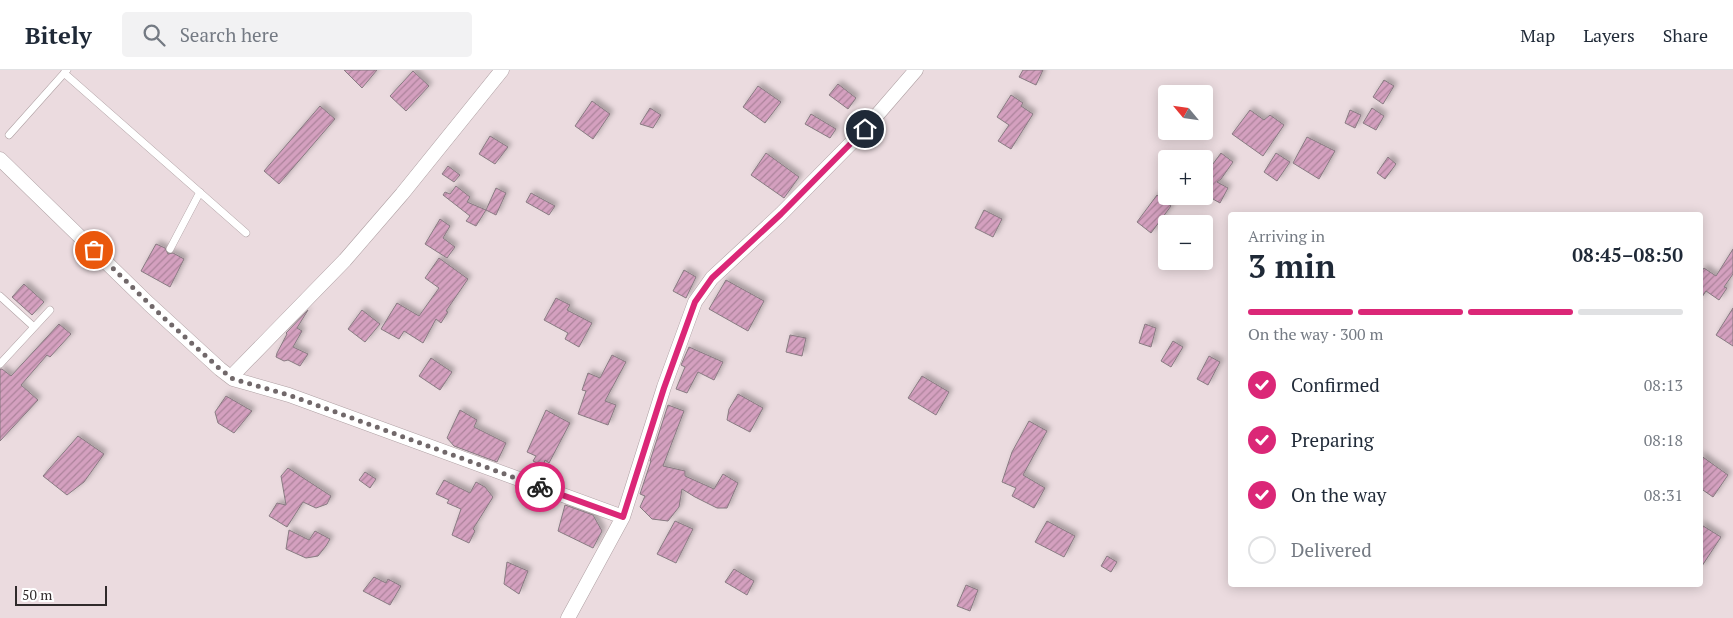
<!DOCTYPE html>
<meta charset="utf-8">
<style>
body{margin:0;font-family:"PT Serif",serif;background:#f2f2f3;color:#1f2937;height:100vh;display:flex;flex-direction:column;font-size:19px;white-space:nowrap}
*{box-sizing:border-box;margin:0}
p{font-size:16px;color:#747a83}
.icon{flex:none;width:28px;height:28px;fill:none;stroke:currentColor;stroke-width:2;stroke-linecap:round;stroke-linejoin:round}
.map{position:relative;flex:1;overflow:hidden}
.sheet{position:absolute;left:1228px;top:142px;width:475px;height:375px;display:flex;flex-direction:column;background:#fff;border-radius:5px;box-shadow:0 2px 12px #0003}
.sheet>*{flex:none}
.needle{width:32px;rotate:299deg}
.tools{position:absolute;left:1158px;top:15px;display:grid;gap:10px}
.tools a{display:grid;place-items:center;width:55px;height:55px;border-radius:5px;background:#fff;box-shadow:0 2px 12px #0003;font-size:25px}
.scale{position:absolute;left:15px;bottom:12px;width:92px;box-sizing:border-box;padding-left:5px;border:2px solid #302a2b;border-top:0;font-size:14px;line-height:18px;white-space:nowrap;color:#302a2b;-webkit-text-stroke:4px #fff;paint-order:stroke}
.pin{position:absolute;display:grid;place-items:center;width:42px;height:42px;color:#fff;margin:-21px;border:2px solid #fff;border-radius:50%;box-shadow:0 1px 5px #0007}
.courier{position:absolute;display:grid;place-items:center;width:50px;height:50px;margin:-25px;border:4px solid #db2777;border-radius:50%;background:#fff;color:#222;box-shadow:0 1px 6px #0007}
.overview em{font-style:normal;font-weight:700}
.overview div{display:flex;flex-direction:column-reverse}
.overview{display:flex;align-items:center;justify-content:space-between;height:85px;padding:0 20px}
h1{font-size:32px;font-weight:700;line-height:38px}
.bar{display:grid;grid-template-columns:repeat(4,1fr);gap:8px 5px;align-content:center;height:60px;padding:0 20px}
.bar i{height:6px;border-radius:4px;background:#e0e1e3}
.bar .selected{background:#db2777}
.bar p{grid-column:span 4}
ol{padding:0 20px;list-style:none}
li{display:flex;align-items:center;gap:15px;height:55px}
li p{margin-inline-start:auto}
li .icon{padding:5px;border-radius:50%;background:#db2777;color:#fff;stroke-width:4}
li:last-child{color:#747a83}
li i{width:28px;height:28px;border:2px solid #e0e1e3;border-radius:50%}
header{display:flex;align-items:center;gap:30px;box-sizing:border-box;height:70px;padding:0 25px;background:#fff;border-bottom:1px solid #e0e1e3}
header strong{font-size:24px}
nav{display:flex;gap:28px;margin-inline-start:auto;font-size:18px}
.search{width:350px;height:45px;background:#f2f2f3;display:flex;align-items:center;gap:12px;box-sizing:border-box;padding:0 18px;border-radius:5px;color:#747a83;font-size:19px}
.map>svg:first-child{display:block}
</style>
<header>
<strong>Bitely</strong>
<div class="search"><svg class="icon" aria-label="search" viewBox="0 0 24 24"><circle cx="10" cy="10" r="6"/><path d="M15 15l6 6"/></svg>Search here</div>
<nav><a>Map</a><a>Layers</a><a>Share</a></nav>
</header>
<div class="map">
<svg width="1733" height="548" viewBox="0 0 1733 548">
<defs>
<pattern id="building-hatch" width="6" height="6" patternUnits="userSpaceOnUse" patternTransform="scale(1.25)"><rect width="6" height="6" fill="#d4a0bf"/><path d="M-1 1l2-2M0 6l6-6M5 7l2-2" fill="none" stroke="#ac839b"/></pattern>
<filter id="shadow"><feDropShadow dx="3.5" dy="-3.5" stdDeviation="2.5" flood-color="#0004"/></filter>
</defs>
<rect width="100%" height="100%" fill="#ebdbdf"/>
<!-- building -->
<path fill="url(#building-hatch)" stroke="#887b82" filter="url(#shadow)" d="M344,0h33l-15,18z
M1023,0h20l-7,15 -17,-8z
M413,1l16,15 -23,25 -16,-15z
M1384,10l10,6 -11,18 -10,-7z
M838,14l18,14 -8,11 -19,-14z
M758,16l23,16 -16,21 -22,-16z
M1011,25l12,8 -2,3 12,8 -22,35 -13,-8 11,-16 -12,-8z
M592,31l18,13 -17,25 -18,-13z
M320,36l15,13 -56,65 -15,-13z
M650,38l11,7 -8,13 -13,-4z
M1372,38l12,8 -8,14 -13,-7z
M1250,40l14,10 6,-5 14,10 -21,31 -31,-22z
M1350,40l11,5 -6,13 -10,-5z
M811,44l25,15 -6,9 -25,-14z
M490,66l18,11 -13,17 -16,-10z
M1307,67l28,14 -16,28 -26,-16z
M766,83l33,24 -15,21 -33,-23z
M1221,83l12,9 -12,17 -4,3 11,6 -8,15 -16,-9v-24l3,2z
M1276,83l14,9 -13,19 -13,-9z
M1388,87l8,7 -11,15 -8,-6z
M448,96l12,9 -6,7 -12,-8z
M456,116l14,11 -3,5 19,8 -10,16 -10,-5 4,-5 -27,-21 2,-3 5,2z
M496,118l10,5 -10,22 -10,-5z
M531,123l24,13 -6,9 -23,-13z
M1157,125l14,11 -20,27 -14,-11z
M984,140l18,9 -9,18 -18,-9z
M440,149l10,7 -7,12 12,9 -8,11 -22,-14z
M156,174l9,4 3,6 5,-1 11,6 -14,28 -29,-16z
M1733,179v25l-9,13 3,1 -8,12 -13,-9 -6,9v-26l4,-6 12,8z
M439,188l29,21 -22,32 2,1 -7,11 -5,-4 -13,24 -19,-12 -5,8 -18,-10 16,-26 22,13 20,-28 -14,-10z
M684,200l12,7 -10,21 -13,-7z
M726,210l38,21 -16,30 -39,-22z
M24,214l20,18 -12,13 -20,-18z
M556,228l14,7 -3,5 25,13 -13,24 -14,-8 3,-6 -24,-13z
M1733,238v38l-17,-11z
M308,240l-11,18 5,3 -9,16 15,7 -8,12 -12,-6 -4,1 -8,-4 1,-4 10,-19 -1,-1z
M362,240l18,14 -15,18 -17,-13z
M59,254l12,10 -21,23 -3,-2 -26,30 17,15 -38,41v-72h2l9,7z
M1145,254l11,4 -5,19 -12,-4z
M790,265l16,3 -4,18 -16,-4z
M1173,271l10,6 -12,20 -10,-6z
M689,277l34,15 -9,18 -16,-8 -11,21 -11,-4 9,-22 -4,-2z
M612,285l14,7 -21,39 11,4 -8,20 -30,-11 8,-23 -4,-1 6,-17 12,5z
M1209,286l11,6 -12,23 -11,-6z
M431,288l21,14 -12,18 -21,-14z
M922,306l27,16 -13,23 -28,-17z
M738,324l25,14 -13,24 -23,-12 2,-11z
M226,326l26,15 -18,22 -16,-10 -3,-11z
M668,335l16,6 -21,55 22,5v5l29,13 9,-15 15,9 -11,25h-10l-22,-11 -13,-8 -3,18 -11,14 -16,-2 -12,-12 5,-11 -5,-2 11,-33h-1z
M460,340l17,10 -3,7 32,16 -9,19 -43,-16 -7,-8z
M546,340l24,13 -21,40 -4,-3 -2,6 -10,-5 3,-5 -9,-4z
M1029,351l18,10 -24,44 22,13 -11,20 -22,-12 4,-8 -14,-6 10,-30z
M78,366l26,18 -20,28 -17,13 -24,-19z
M1700,385l28,20 -15,22 -13,-9z
M288,398l43,28 -4,8 -11,4 -13,-6 -16,25 -18,-11 8,-13 9,2 -5,-29z
M365,402l11,7 -6,9 -11,-8z
M444,410l26,13 6,-11 9,5 8,10 -20,32 2,2 -6,12 -17,-8 9,-26 -14,-6 2,-3 -13,-6z
M565,435l28,10 9,16 -9,17 -35,-17z
M675,451l18,8 -17,34 -19,-9z
M1047,451l28,15 -11,21 -29,-15z
M1700,454l21,13 -21,32z
M289,460l20,10 6,-9 15,8 -4,7 -8,10 -12,2 -20,-9z
M1107,486l10,6 -6,10 -10,-6z
M507,492l21,9 -9,23 -15,-10z
M734,499l20,12 -7,14 -22,-13z
M374,507l12,6 2,-4 13,7 -11,19 -27,-14z
M966,515l12,5 -8,21 -13,-5z"/>
<g fill="none" stroke-linecap="round" stroke-linejoin="round">
<defs>
<path id="service" d="M64,3l182,160
M9,65l58,-65
M170,179l30,-57
M0,226l34,31
M0,294l50,-54"/>
<path id="minor" d="M0,89l149,145 71,65 13,10 56,16 334,122
M231,307l114,-117 57,-66 100,-124
M568,548l55,-101 41,-130 31,-85 17,-24 69,-64 84,-85 51,-59"/>
</defs>
<!-- service casing -->
<use href="#service" stroke="#ae9fa2" stroke-width="8"/>
<!-- minor casing -->
<use href="#minor" stroke="#ae9fa2" stroke-width="15"/>
<!-- service -->
<use href="#service" stroke="#fff" stroke-width="7"/>
<!-- minor -->
<use href="#minor" stroke="#fff" stroke-width="14"/>
</g>
<g fill="none" stroke-linecap="round" stroke-linejoin="round">
<!-- done -->
<path stroke="#71686a" stroke-width="5" stroke-dasharray="0 9" d="M94,180l69,67 57,52 13,10 56,16 251,92"/>
<!-- route -->
<path stroke="#db2777" stroke-width="6" d="M540,417l83,30 41,-129 31,-86 17,-24 69,-64 84,-85"/>
</g>
</svg>
<div class="tools">
<a><svg class="needle" viewBox="-14 -14 28 28"><path d="M0-13l5 13h-10z" fill="#e53935"/><path d="M0 13l5-13h-10z" fill="#747a83"/></svg></a>
<a>+</a>
<a>−</a>
</div>
<div class="scale">50 m</div>
<div class="pin" style="left:94px;top:180px;background:#ea580c"><svg class="icon" aria-label="bag" viewBox="0 0 24 24"><path d="M5 8h14l-1 12H6zM9 8a3 3 0 0 1 6 0"/></svg></div>
<div class="pin" style="left:865px;top:59px;background:#1f2937"><svg class="icon" aria-label="home" viewBox="0 0 24 24"><path d="M3 11l9-7 9 7M6 9v11h12V9"/></svg></div>
<div class="courier" style="left:540px;top:417px"><svg class="icon" aria-label="bike" viewBox="0 0 24 24"><circle cx="6" cy="16" r="4"/><circle cx="18" cy="16" r="4"/><path d="M6 16l4-8h5l3 8M10 8l3 8H6M13 5h3"/></svg></div>
<section class="sheet">
<div class="overview"><div><h1>3 min</h1><p>Arriving in</p></div><em>08:45–08:50</em></div>
<div class="bar"><i class="selected"></i><i class="selected"></i><i class="selected"></i><i></i><p>On the way · 300 m</p></div>
<ol>
<li><svg class="icon" aria-label="check" viewBox="0 0 24 24"><path d="M5 12l5 5 9-10"/></svg>Confirmed<p>08:13</p></li>
<li><svg class="icon" aria-label="check" viewBox="0 0 24 24"><path d="M5 12l5 5 9-10"/></svg>Preparing<p>08:18</p></li>
<li><svg class="icon" aria-label="check" viewBox="0 0 24 24"><path d="M5 12l5 5 9-10"/></svg>On the way<p>08:31</p></li>
<li><i></i>Delivered</li>
</ol>
</section>
</div>
